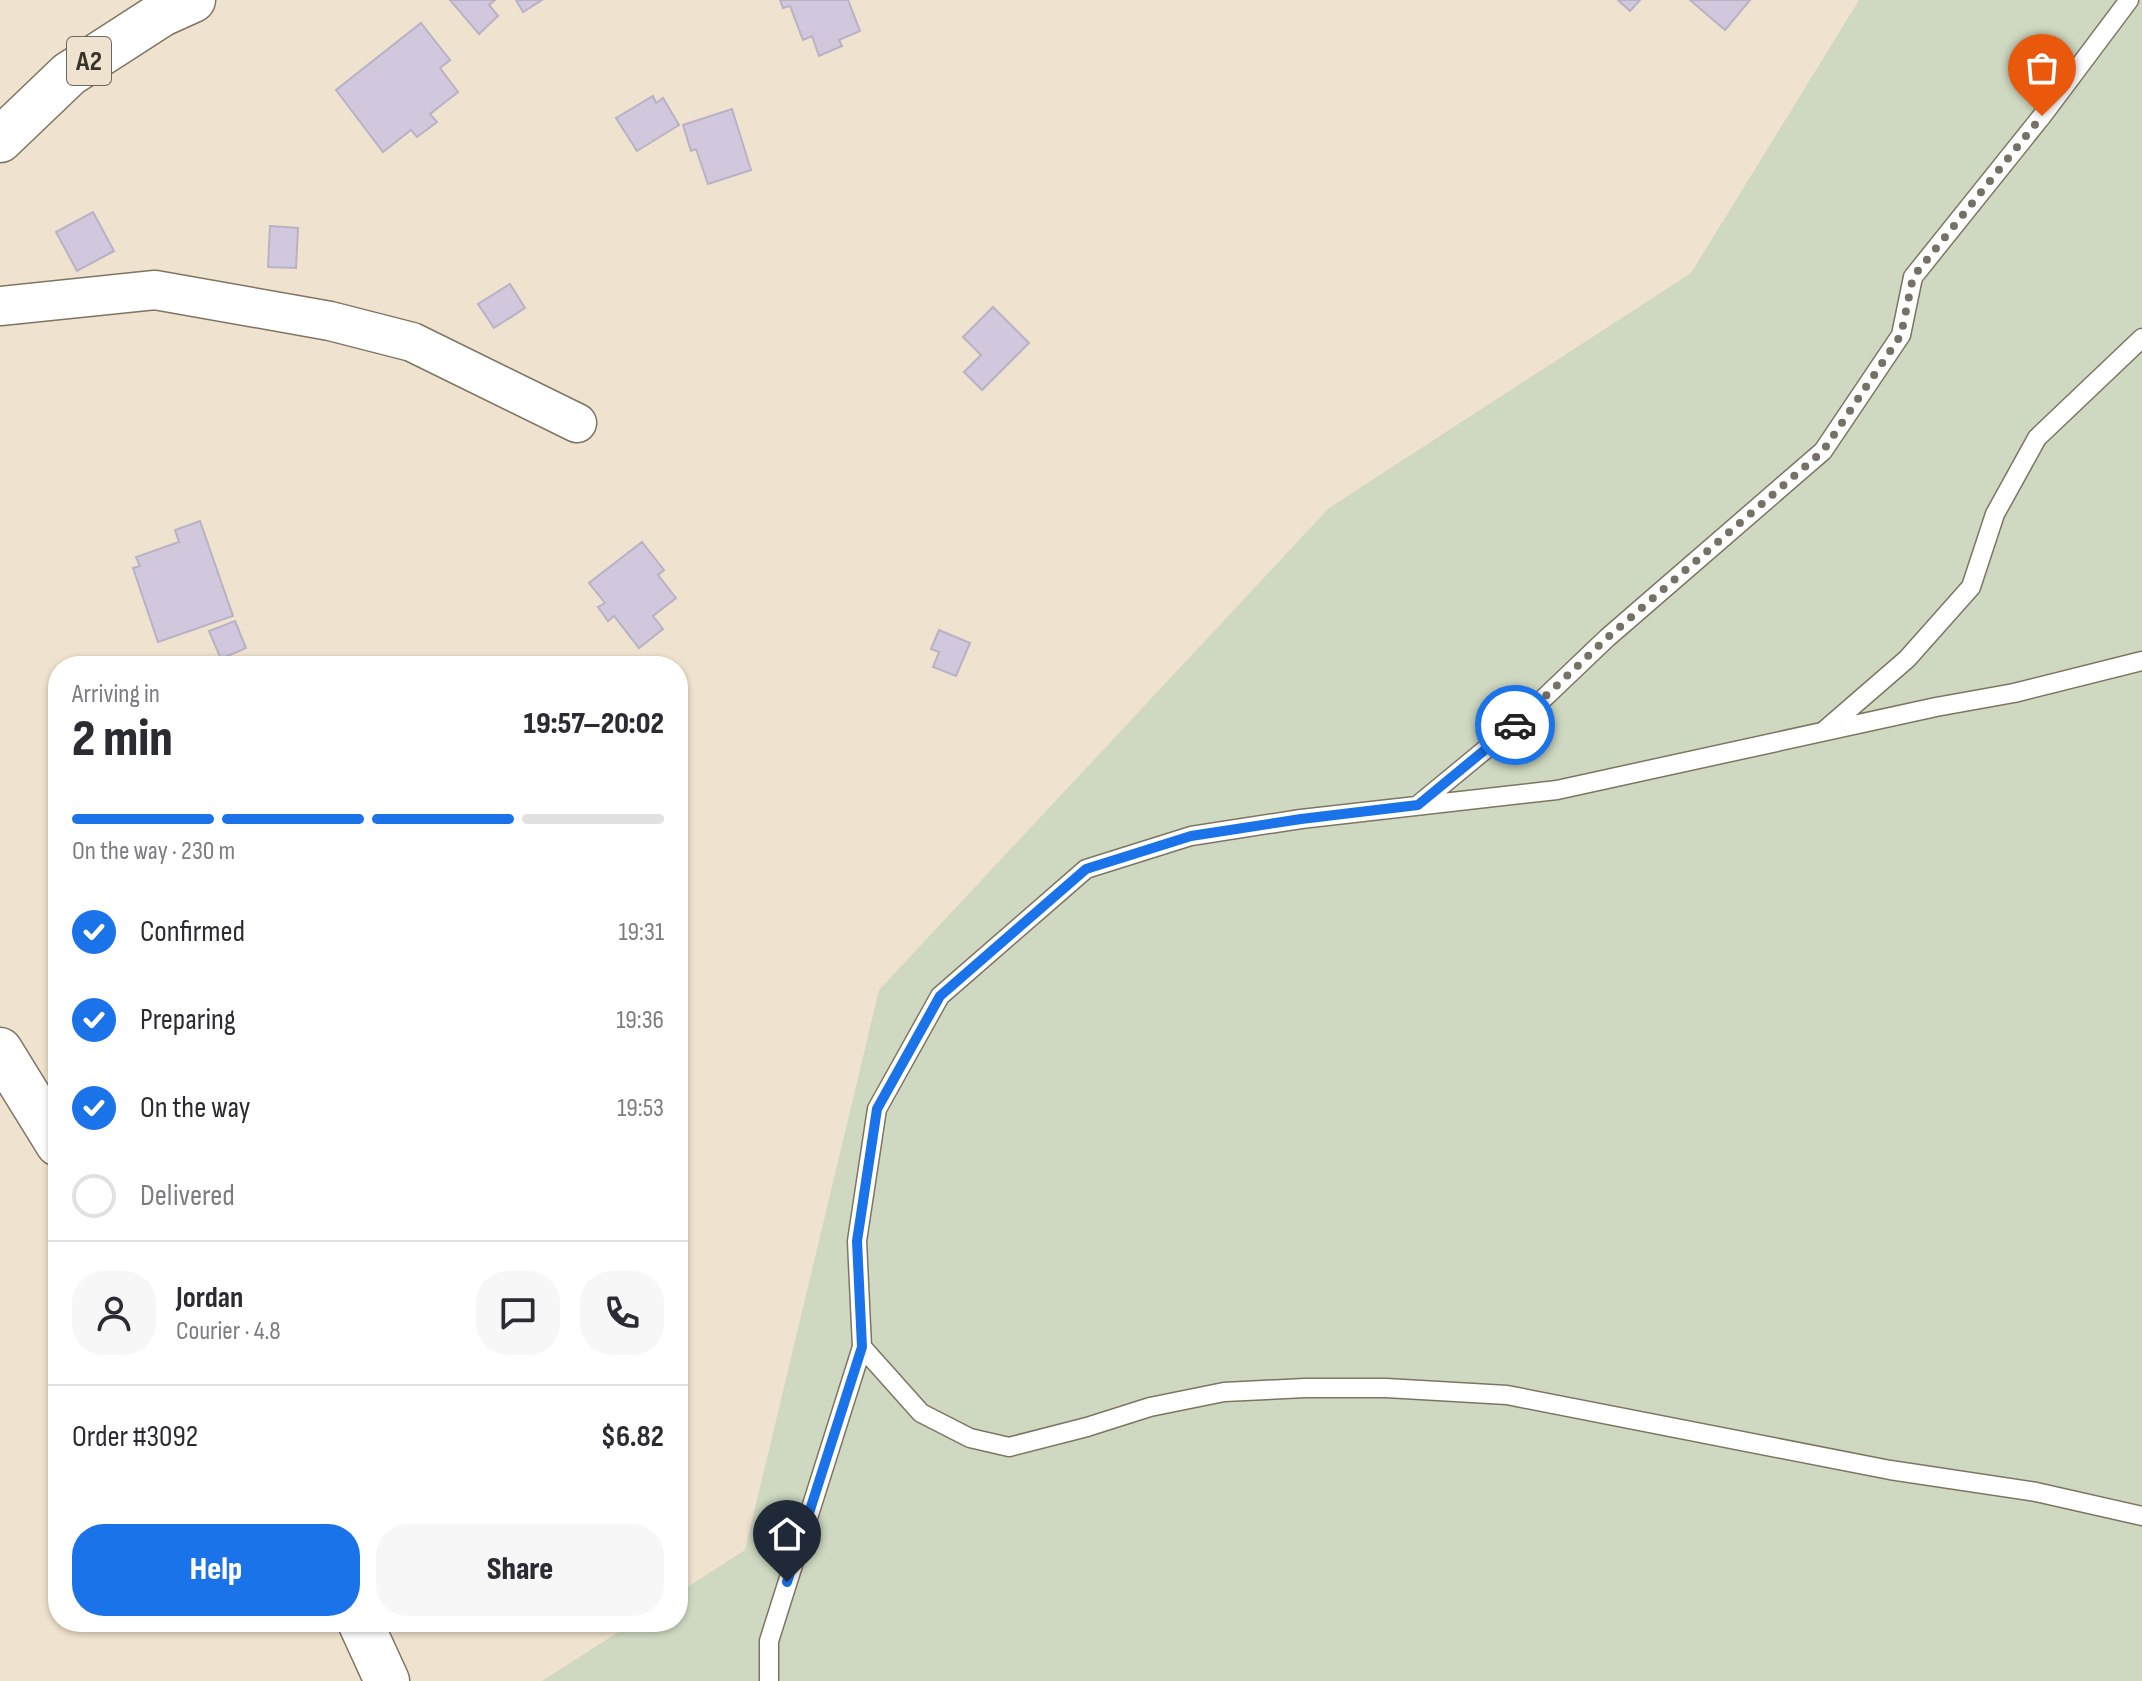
<!DOCTYPE html>
<meta charset="utf-8">
<style>
body{margin:0;font-family:"Sofia Sans Condensed",sans-serif;background:#f7f7f7;color:#2b2b33;height:100vh;display:flex;flex-direction:column;font-size:30px;white-space:nowrap}
*{box-sizing:border-box;margin:0}
p{font-size:26px;color:#7c7c81}
.icon{flex:none;width:44px;height:44px;fill:none;stroke:currentColor;stroke-width:2;stroke-linecap:round;stroke-linejoin:round}
.map{position:relative;flex:1;overflow:hidden}
.details{position:absolute;left:48px;top:656px;width:640px;height:976px;display:flex;flex-direction:column;background:#fff;border-radius:32px;box-shadow:0 2px 6px #0004}
.details>*{flex:none}
.pin{position:absolute;display:grid;place-items:center;width:68px;height:68px;color:#fff;margin:-82px -34px;border-radius:50% 50% 50% 0;rotate:-45deg;box-shadow:0 0 8px #0007}
.pin .icon{rotate:45deg}
.courier{position:absolute;display:grid;place-items:center;width:80px;height:80px;margin:-40px;border:6px solid #1a73e8;border-radius:50%;background:#fff;color:#222;box-shadow:0 2px 10px #0007}
.headline em{font-style:normal;font-weight:800}
.headline div{display:flex;flex-direction:column-reverse}
.headline{display:flex;align-items:center;justify-content:space-between;height:136px;padding:0 24px}
h1{font-size:52px;font-weight:800;line-height:60px}
.bar{display:grid;grid-template-columns:repeat(4,1fr);gap:12px 8px;align-content:center;height:96px;padding:0 24px}
.bar i{height:10px;border-radius:6px;background:#e1e1e2}
.bar .on{background:#1a73e8}
.bar p{grid-column:span 4}
.line{display:flex;align-items:center;gap:20px;padding:0 24px;border-top:2px solid #e1e1e2}
.line div{flex:1}
.round{display:grid;place-items:center;flex:none;width:84px;height:84px;border-radius:32px;background:#f7f7f7}
ol{padding:0 24px;list-style:none}
li{display:flex;align-items:center;gap:24px;height:88px}
li p{margin-inline-start:auto}
li .icon{padding:8px;border-radius:50%;background:#1a73e8;color:#fff;stroke-width:4}
li:last-child{color:#7c7c81}
li i{width:44px;height:44px;border:4px solid #e1e1e2;border-radius:50%}
.button{display:flex;gap:16px;margin-top:auto;padding:16px 24px}
.button a{flex:1;height:92px;border-radius:32px;background:#1a73e8;color:#fff;font-size:32px;font-weight:800;line-height:92px;text-align:center}
.button a+a{background:#f7f7f7;color:#2b2b33}
.map>svg:first-child{display:block}
</style>
<div class="map">
<svg width="2142" height="1681" viewBox="0 0 2142 1681">
<rect width="100%" height="100%" fill="#efe2ce"/>
<!-- green -->
<path fill="#cfd9c1" d="M1859,0h283v1681h-1600l92,-59h44v-29l67,-43 134,-560 450,-482 362,-235z"/>
<!-- building -->
<path fill="#d1c8dd" stroke="#b9b1c5" stroke-width="2" d="M450,0h45l-6,5 9,11 -19,18z
M516,0h26l-19,12z
M780,0h68l12,31 -21,9 3,6 -23,10 -7,-20 -9,4 -13,-34 -7,2z
M1618,0h22l-10,11z
M1690,0h60l-25,30z
M421,23l29,37 -10,8 18,24 -28,22 7,8 -20,15 -6,-7 -28,22 -47,-62z
M653,96l3,7 7,-5 16,27 -42,26 -21,-33z
M732,109l19,61 -43,14 -12,-35 -5,2 -8,-26z
M93,212l21,39 -37,20 -21,-39z
M270,226l28,2 -2,40 -28,-1z
M510,284l15,24 -31,20 -16,-24z
M993,307l36,36 -47,47 -18,-18 17,-17 -18,-18z
M200,521l33,95 -75,26 -25,-74 7,-2 -4,-9 43,-15 -4,-12z
M642,542l22,28 -6,5 18,23 -23,18 10,13 -24,19 -25,-32 -6,5 -10,-14 7,-4 -16,-20z
M235,621l11,27 -25,11 -12,-28z
M939,630l31,13 -14,33 -23,-9 6,-15 -8,-3z"/>
<g fill="none" stroke-linecap="round" stroke-linejoin="round">
<defs>
<path id="service" d="M2142,661l-128,32 -78,14 -379,83 -256,29 -110,17 -105,33 -146,127 -63,113 -20,132 5,106 59,66 49,25 39,9 78,-20 63,-20 74,-15 81,-4h81l121,7 383,75 146,22 106,24
M1825,730l82,-71 64,-72 24,-73 42,-76 105,-100
M1418,805l102,-84 87,-83 216,-187 78,-116 12,-58 129,-161 87,-116
M769,1681v-40l93,-294"/>
<path id="minor" d="M0,306l155,-16 175,31 82,21 165,81"/>
<path id="primary" d="M0,140l69,-66 93,-60 31,-14
M0,1050l58,94
M360,1622l27,59"/>
</defs>
<!-- service casing -->
<use href="#service" stroke="#7f7462" stroke-width="21"/>
<!-- minor casing -->
<use href="#minor" stroke="#7f7462" stroke-width="41"/>
<!-- primary casing -->
<use href="#primary" stroke="#7f7462" stroke-width="47"/>
<!-- service -->
<use href="#service" stroke="#fff" stroke-width="18"/>
<!-- minor -->
<use href="#minor" stroke="#fff" stroke-width="38"/>
<!-- primary -->
<use href="#primary" stroke="#fff" stroke-width="44"/>
</g>
<g fill="none" stroke-linecap="round" stroke-linejoin="round">
<!-- done -->
<path stroke="#777064" stroke-width="8" stroke-dasharray="0 14.4" d="M1515,725l92,-87 216,-187 78,-116 12,-58 129,-161"/>
<!-- route -->
<path stroke="#1a73e8" stroke-width="10" d="M787,1582l75,-235 -5,-106 20,-132 63,-113 146,-127 105,-33 110,-17 117,-14 97,-80"/>
</g>
<g text-anchor="middle" dominant-baseline="central" stroke-width="6" stroke-linejoin="round" paint-order="stroke">
<!-- shield labels -->
<rect fill="#efe2ce" stroke="#6e685c" stroke-width="2" x="67" y="37" width="44" height="48" rx="6"/>
<g font-size="28" font-weight="bold" fill="#37332b">
<text x="89" y="61">A2</text>
</g>
</g>
</svg>
<div class="pin" style="left:2042px;top:116px;background:#ea580c"><svg class="icon" aria-label="bag" viewBox="0 0 24 24"><path d="M5 8h14l-1 12H6zM9 8a3 3 0 0 1 6 0"/></svg></div>
<div class="pin" style="left:787px;top:1582px;background:#1f2937"><svg class="icon" aria-label="home" viewBox="0 0 24 24"><path d="M3 11l9-7 9 7M6 9v11h12V9"/></svg></div>
<div class="courier" style="left:1515px;top:725px"><svg class="icon" aria-label="car" viewBox="0 0 24 24"><path d="M5 17H2v-5l4-1 3-4h7l3 4 3 1v5h-3M9 17h6M6 11h13"/><circle cx="7" cy="17" r="2"/><circle cx="17" cy="17" r="2"/></svg></div>
<section class="details">
<div class="headline"><div><h1>2 min</h1><p>Arriving in</p></div><em>19:57–20:02</em></div>
<div class="bar"><i class="on"></i><i class="on"></i><i class="on"></i><i></i><p>On the way · 230 m</p></div>
<ol>
<li><svg class="icon" aria-label="check" viewBox="0 0 24 24"><path d="M5 12l5 5 9-10"/></svg>Confirmed<p>19:31</p></li>
<li><svg class="icon" aria-label="check" viewBox="0 0 24 24"><path d="M5 12l5 5 9-10"/></svg>Preparing<p>19:36</p></li>
<li><svg class="icon" aria-label="check" viewBox="0 0 24 24"><path d="M5 12l5 5 9-10"/></svg>On the way<p>19:53</p></li>
<li><i></i>Delivered</li>
</ol>
<div class="line" style="height:144px"><a class="round"><svg class="icon" aria-label="person" viewBox="0 0 24 24"><circle cx="12" cy="8" r="4"/><path d="M4 21q1-7 8-7t8 7"/></svg></a><div><b>Jordan</b><p>Courier · 4.8</p></div><a class="round"><svg class="icon" aria-label="chat" viewBox="0 0 24 24"><path d="M4 5h16v11H9l-5 4z"/></svg></a><a class="round"><svg class="icon" aria-label="phone" viewBox="0 0 24 24"><path d="M5 4h4l2 5-3 2q2 4 5 5l2-3 5 2v4C11 20 4 13 5 4z"/></svg></a></div>
<div class="line" style="height:104px"><div>Order #3092</div><b>$6.82</b></div>
<div class="button"><a>Help</a><a>Share</a></div>
</section>
</div>
